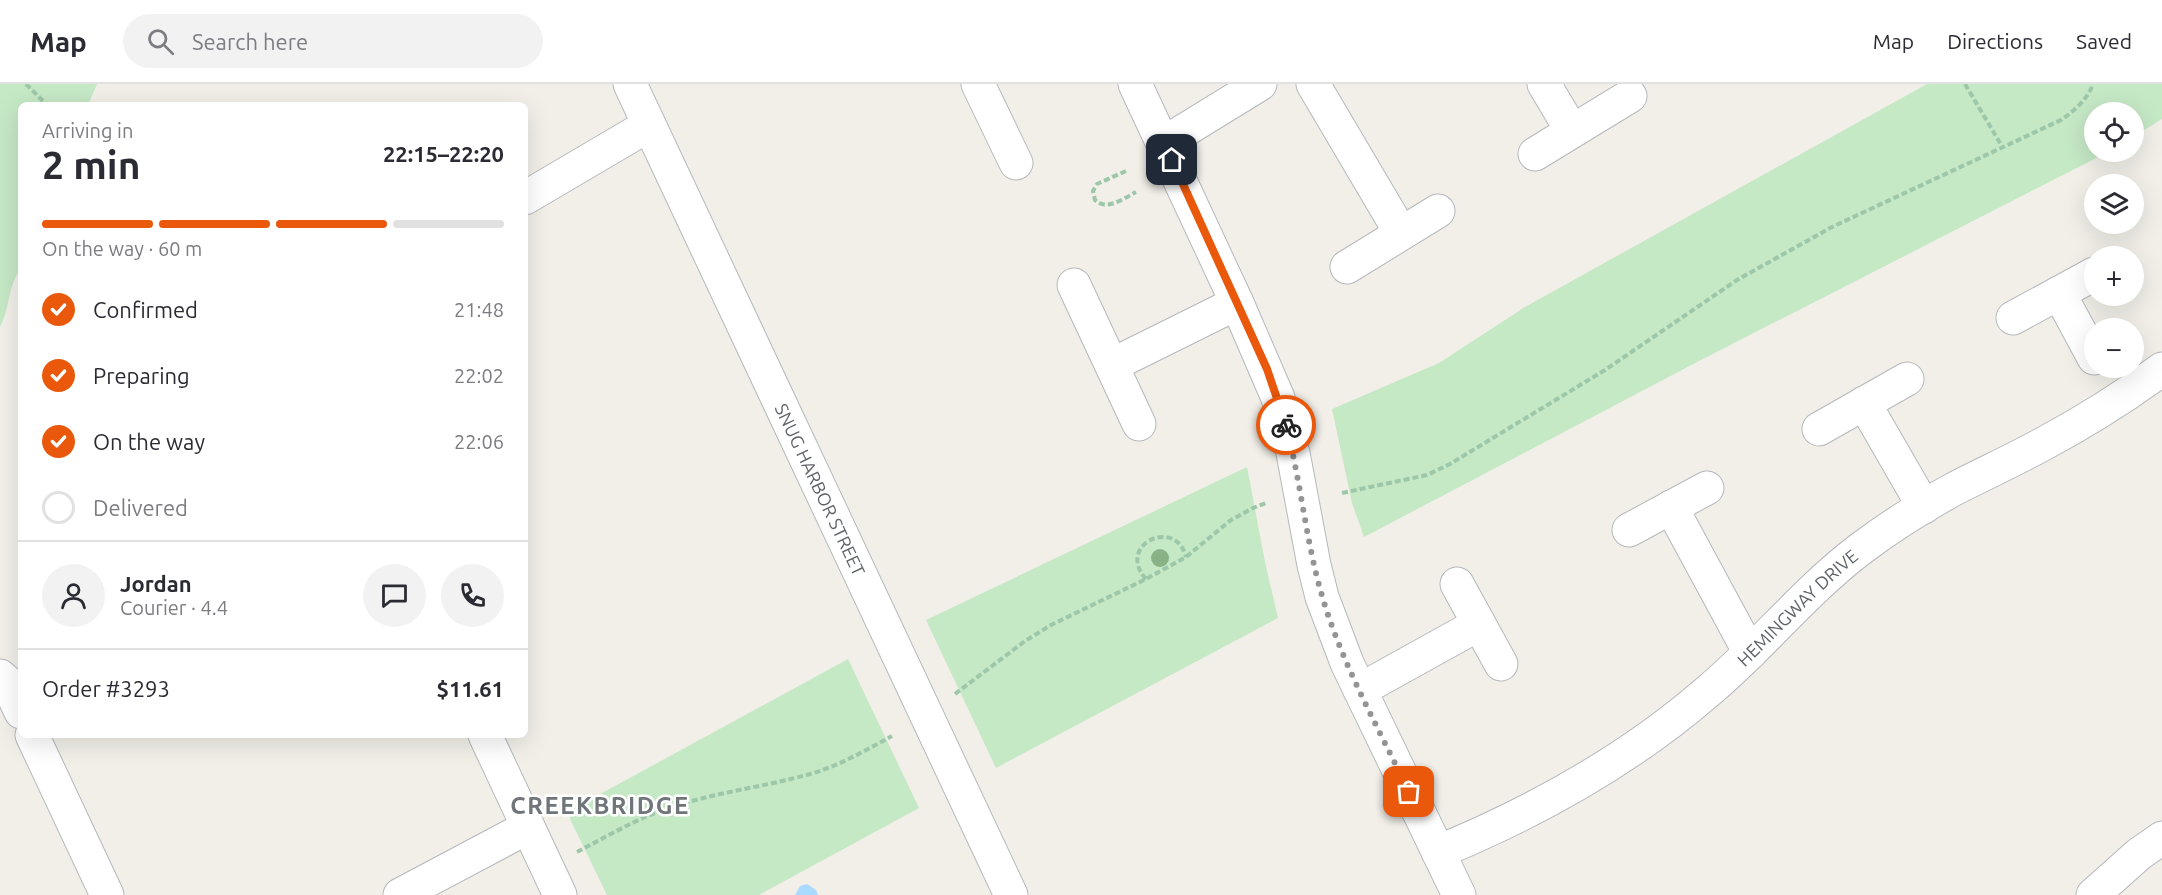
<!DOCTYPE html>
<meta charset="utf-8">
<style>
body{margin:0;font-family:Ubuntu,sans-serif;background:#f2f2f3;color:#2b2b33;height:100vh;display:flex;flex-direction:column;font-size:22px;white-space:nowrap}
*{box-sizing:border-box;margin:0}
p{font-size:20px;color:#7c7c81}
.icon{flex:none;width:33px;height:33px;fill:none;stroke:currentColor;stroke-width:2;stroke-linecap:round;stroke-linejoin:round}
.map{position:relative;flex:1;overflow:hidden}
.side{position:absolute;left:18px;top:18px;width:510px;height:636px;display:flex;flex-direction:column;background:#fff;border-radius:9px;box-shadow:0 6px 24px #0002}
.side>*{flex:none}
.buttons{position:absolute;left:2084px;top:18px;display:grid;gap:12px}
.buttons a{display:grid;place-items:center;width:60px;height:60px;border-radius:50%;background:#fff;box-shadow:0 6px 24px #0002;font-size:30px}
.pin{position:absolute;display:grid;place-items:center;width:51px;height:51px;color:#fff;margin:-26px;border-radius:12px;box-shadow:0 3px 9px #0006}
.courier{position:absolute;display:grid;place-items:center;width:60px;height:60px;margin:-30px;border:4px solid #ea580c;border-radius:50%;background:#fff;color:#222;box-shadow:0 2px 8px #0007}
.summary em{font-style:normal;font-weight:600}
.summary div{display:flex;flex-direction:column-reverse}
.summary{display:flex;align-items:center;justify-content:space-between;height:102px;padding:0 24px}
h1{font-size:39px;font-weight:600;line-height:45px}
.bar{display:grid;grid-template-columns:repeat(4,1fr);gap:9px 6px;align-content:center;height:72px;padding:0 24px}
.bar i{height:8px;border-radius:4px;background:#e1e1e2}
.bar .current{background:#ea580c}
.bar p{grid-column:span 4}
.line{display:flex;align-items:center;gap:15px;padding:0 24px;border-top:2px solid #e1e1e2}
.line div{flex:1}
.round{display:grid;place-items:center;flex:none;width:63px;height:63px;border-radius:32px;background:#f2f2f3}
ol{padding:0 24px;list-style:none}
li{display:flex;align-items:center;gap:18px;height:66px}
li p{margin-inline-start:auto}
li .icon{padding:6px;border-radius:50%;background:#ea580c;color:#fff;stroke-width:4}
li:last-child{color:#7c7c81}
li i{width:33px;height:33px;border:3px solid #e1e1e2;border-radius:50%}
header{display:flex;align-items:center;gap:36px;box-sizing:border-box;height:84px;padding:0 30px;background:#fff;border-bottom:2px solid #e1e1e2}
header strong{font-size:28px}
nav{display:flex;gap:33px;margin-inline-start:auto;font-size:21px}
.search{width:420px;height:54px;background:#f2f2f3;display:flex;align-items:center;gap:15px;box-sizing:border-box;padding:0 21px;border-radius:33px;color:#7c7c81;font-size:22px}
.map>svg:first-child{display:block}
</style>
<header>
<strong>Map</strong>
<div class="search"><svg class="icon" aria-label="search" viewBox="0 0 24 24"><circle cx="10" cy="10" r="6"/><path d="M15 15l6 6"/></svg>Search here</div>
<nav><a>Map</a><a>Directions</a><a>Saved</a></nav>
</header>
<div class="map">
<svg width="2162" height="811" viewBox="0 0 2162 811">
<rect width="100%" height="100%" fill="#f1efe8"/>
<!-- green -->
<path fill="#c5e8c5" d="M0,0h97l-9,21h-67v164c-13,15 -11,40 -21,58z
M1927,0h235v35l-29,18v-25h-39v40h14l-409,209 -335,176 -12,-34 -20,-94 107,-46 86,-56z
M1247,383l18,95 13,56 -282,150 -70,-148z
M848,575l71,149 -160,87h-152l-37,-76 1,-9z"/>
<!-- water -->
<path fill="#aadaff" d="M807,800l9,6 2,5h-23l5,-9z"/>
<g fill="none" stroke-linecap="round" stroke-linejoin="round">
<defs>
<g id="minor">
<path id="s1" d="M630,0l381,811"/>
<path d="M978,0l38,79"/>
<path d="M1135,0l102,219 41,95 15,55 21,112 8,32 25,66 112,232"/>
<path d="M1313,0l88,149"/>
<path d="M1544,0l28,47"/>
<path d="M1164,59l96,-59"/>
<path d="M1535,70l95,-58"/>
<path d="M525,114l124,-73"/>
<path d="M1347,183l91,-56"/>
<path d="M1074,201l65,139"/>
<path d="M2059,209l35,65"/>
<path d="M2013,234l81,-44"/>
<path d="M1112,281l125,-62"/>
<path d="M1864,319l60,104"/>
<path d="M1819,345l88,-50"/>
<path d="M1671,423l79,146"/>
<path d="M1629,446l78,-42"/>
<path d="M1457,500l44,80"/>
<path d="M0,592l7,6 14,30"/>
<path d="M1360,606l119,-66"/>
<path d="M32,651l75,160"/>
<path d="M485,651l75,160"/>
<path id="s2" d="M1438,768c97,-40 188,-90 268,-159 54,-45 97,-100 153,-143 29,-22 62,-43 95,-61 29,-15 60,-29 89,-45 41,-22 81,-47 119,-75"/>
<path d="M400,811l128,-68"/>
<path d="M2093,811l46,-41 23,-16"/>
</g>
</defs>
<!-- minor casing -->
<use href="#minor" stroke="#b5b8bc" stroke-width="35"/>
<!-- path -->
<path stroke="#9cc7a9" stroke-width="4" stroke-dasharray="6 3" stroke-linecap="butt" d="M26,0l21,21
M1965,0l38,64
M1126,87l-29,13 -4,7 2,9c12,11 28,-1 41,-8
M1342,409l85,-18 23,-11 155,-94 132,-90 95,-53 229,-107c14,-10 26,-20 32,-36
M1146,495c-31,-34 30,-63 40,-22
M955,610l70,-53 26,-16 95,-46 40,-22 45,-37 22,-12 13,-5
M577,768c31,-16 62,-35 95,-45 45,-15 92,-20 138,-33 29,-8 56,-24 82,-38"/>
<!-- minor -->
<use href="#minor" stroke="#fff" stroke-width="33"/>
</g>
<!-- trees -->
<circle fill="#89b387" cx="1160" cy="474" r="9"/>
<g fill="none" stroke-linecap="round" stroke-linejoin="round">
<!-- done -->
<path stroke="#929495" stroke-width="6" stroke-dasharray="0 10.8" d="M1286,341c15,57 20,118 37,174 20,67 56,130 86,193"/>
<!-- route -->
<path stroke="#ea580c" stroke-width="8" d="M1172,76l95,209 19,56"/>
</g>
<g text-anchor="middle" dominant-baseline="central" stroke-width="5" stroke-linejoin="round" paint-order="stroke">
<!-- street labels -->
<g font-size="18" fill="#5f6368" stroke="#fff">
<text stroke="none"><textPath href="#s1" startOffset="448">SNUG HARBOR STREET</textPath></text>
<text stroke="none"><textPath href="#s2" startOffset="438">HEMINGWAY DRIVE</textPath></text>
</g>
<!-- district labels -->
<g font-size="24" font-weight="bold" letter-spacing="1.5" fill="#70757a" stroke="#fff">
<text x="600" y="721">CREEKBRIDGE</text>
</g>
</g>
</svg>
<div class="buttons">
<a><svg class="icon" aria-label="locate" viewBox="0 0 24 24"><circle cx="12" cy="12" r="6"/><path d="M12 2v4M12 18v4M2 12h4M18 12h4"/></svg></a>
<a><svg class="icon" aria-label="layers" viewBox="0 0 24 24"><path d="M12 4l9 5-9 5-9-5zM3 14l9 5 9-5"/></svg></a>
<a>+</a>
<a>−</a>
</div>
<div class="pin" style="left:1409px;top:708px;background:#ea580c"><svg class="icon" aria-label="bag" viewBox="0 0 24 24"><path d="M5 8h14l-1 12H6zM9 8a3 3 0 0 1 6 0"/></svg></div>
<div class="pin" style="left:1172px;top:76px;background:#1f2937"><svg class="icon" aria-label="home" viewBox="0 0 24 24"><path d="M3 11l9-7 9 7M6 9v11h12V9"/></svg></div>
<div class="courier" style="left:1286px;top:341px"><svg class="icon" aria-label="bike" viewBox="0 0 24 24"><circle cx="6" cy="16" r="4"/><circle cx="18" cy="16" r="4"/><path d="M6 16l4-8h5l3 8M10 8l3 8H6M13 5h3"/></svg></div>
<section class="side">
<div class="summary"><div><h1>2 min</h1><p>Arriving in</p></div><em>22:15–22:20</em></div>
<div class="bar"><i class="current"></i><i class="current"></i><i class="current"></i><i></i><p>On the way · 60 m</p></div>
<ol>
<li><svg class="icon" aria-label="check" viewBox="0 0 24 24"><path d="M5 12l5 5 9-10"/></svg>Confirmed<p>21:48</p></li>
<li><svg class="icon" aria-label="check" viewBox="0 0 24 24"><path d="M5 12l5 5 9-10"/></svg>Preparing<p>22:02</p></li>
<li><svg class="icon" aria-label="check" viewBox="0 0 24 24"><path d="M5 12l5 5 9-10"/></svg>On the way<p>22:06</p></li>
<li><i></i>Delivered</li>
</ol>
<div class="line" style="height:108px"><a class="round"><svg class="icon" aria-label="person" viewBox="0 0 24 24"><circle cx="12" cy="8" r="4"/><path d="M4 21q1-7 8-7t8 7"/></svg></a><div><b>Jordan</b><p>Courier · 4.4</p></div><a class="round"><svg class="icon" aria-label="chat" viewBox="0 0 24 24"><path d="M4 5h16v11H9l-5 4z"/></svg></a><a class="round"><svg class="icon" aria-label="phone" viewBox="0 0 24 24"><path d="M5 4h4l2 5-3 2q2 4 5 5l2-3 5 2v4C11 20 4 13 5 4z"/></svg></a></div>
<div class="line" style="height:78px"><div>Order #3293</div><b>$11.61</b></div>
</section>
</div>
